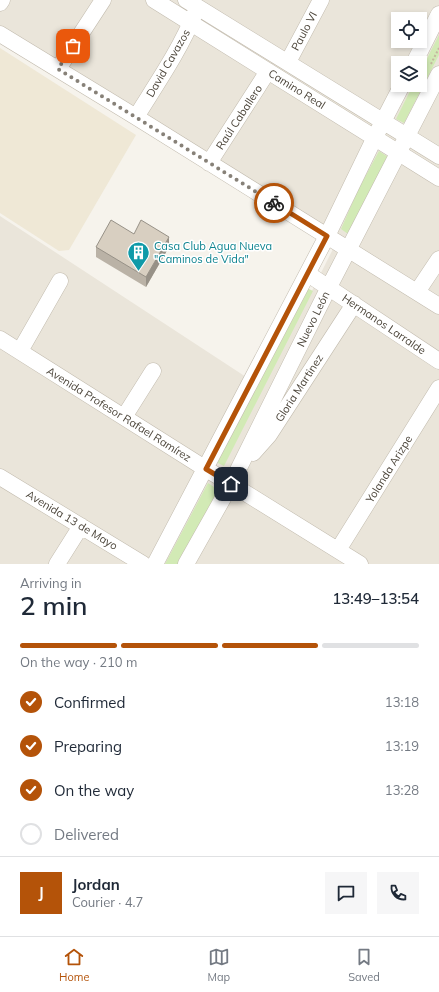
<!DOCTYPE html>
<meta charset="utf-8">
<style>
body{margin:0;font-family:Mulish,sans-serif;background:#f6f6f7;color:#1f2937;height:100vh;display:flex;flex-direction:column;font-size:15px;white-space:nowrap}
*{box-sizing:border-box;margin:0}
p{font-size:13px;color:#747a83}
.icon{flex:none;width:22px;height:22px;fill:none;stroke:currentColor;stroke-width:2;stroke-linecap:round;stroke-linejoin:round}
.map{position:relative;height:564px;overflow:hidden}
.drawer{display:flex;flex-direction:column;background:#fff;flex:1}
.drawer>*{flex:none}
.buttons{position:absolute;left:391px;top:12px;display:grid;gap:8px}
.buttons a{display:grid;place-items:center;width:36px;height:36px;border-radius:0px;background:#fff;box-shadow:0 2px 6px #0003;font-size:20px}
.pin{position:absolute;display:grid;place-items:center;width:34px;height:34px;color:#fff;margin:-17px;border-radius:8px;box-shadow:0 2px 6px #0006}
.courier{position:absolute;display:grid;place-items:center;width:40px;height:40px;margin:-20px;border:3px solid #b45309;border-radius:50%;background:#fff;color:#222;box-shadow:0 1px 5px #0007}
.summary em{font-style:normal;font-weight:600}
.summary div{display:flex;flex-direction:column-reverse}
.summary{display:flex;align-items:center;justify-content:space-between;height:68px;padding:0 20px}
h1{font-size:26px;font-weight:600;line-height:30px}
.bar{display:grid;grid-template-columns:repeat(4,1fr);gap:6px 4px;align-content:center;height:48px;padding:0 20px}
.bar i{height:5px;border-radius:3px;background:#e0e1e3}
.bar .current{background:#b45309}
.bar p{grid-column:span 4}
.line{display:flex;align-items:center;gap:10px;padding:0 20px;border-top:1px solid #e0e1e3}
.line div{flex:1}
.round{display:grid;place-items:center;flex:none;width:42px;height:42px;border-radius:0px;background:#f6f6f7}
ol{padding:0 20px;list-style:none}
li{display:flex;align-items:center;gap:12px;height:44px}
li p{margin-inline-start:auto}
li .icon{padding:4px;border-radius:50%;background:#b45309;color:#fff;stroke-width:4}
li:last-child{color:#747a83}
li i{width:22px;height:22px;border:2px solid #e0e1e3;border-radius:50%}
.tab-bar{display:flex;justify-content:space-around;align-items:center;height:56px;border-top:1px solid #e0e1e3;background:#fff;font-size:11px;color:#747a83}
.tab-bar a{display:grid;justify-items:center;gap:2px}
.tab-bar .current{color:#b45309}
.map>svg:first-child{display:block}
</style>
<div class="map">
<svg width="439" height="564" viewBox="0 0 439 564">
<rect width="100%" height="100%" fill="#f6f3ec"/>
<!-- residential -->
<path fill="#eae5da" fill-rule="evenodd" d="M0,0h439v564h-439v-348l263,172 70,-139 -333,-211zM398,19h22v22h-22zM398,63h22v22h-22z"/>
<!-- education -->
<path fill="#efe8d6" d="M0,48l136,87 -67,115 -10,1 -59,-38z"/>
<!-- green -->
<path fill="#d2eab5" d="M439,35v20l-35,68 -8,-4 17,-34h7v-13z
M379,151l9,6 -40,77 -7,-5 17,-39z
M305,287l8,4 -89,175 -10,-5z
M208,483l12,8 -38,73h-17z"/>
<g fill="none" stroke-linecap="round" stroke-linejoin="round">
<defs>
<path id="minor" d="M154,0l285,178
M186,0l253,156
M0,3l2,-3
M0,34l136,83 303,189
M288,62l33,-62
M414,63l25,-49
M58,69l45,-69
M136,117c21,-34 44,-67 59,-104
M209,163l59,-92
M308,274l131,87
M417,292l22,-33
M0,339l206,130 25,15 129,80
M20,351l40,-70
M124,417l29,-46
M253,453l16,-18 85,-131
M0,477l143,87
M338,550l101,-162
M57,564l24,-38
M155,564l172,-328 48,-99 27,-52
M186,564l45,-80 98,-197 110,-213"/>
</defs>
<!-- minor casing -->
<use href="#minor" stroke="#c2bbae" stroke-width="17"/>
<!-- path -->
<path stroke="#c4b79f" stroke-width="2" stroke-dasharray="2 2" stroke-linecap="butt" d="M431,64l8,-16"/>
<!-- minor -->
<use href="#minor" stroke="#fff" stroke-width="16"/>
</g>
<!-- wall -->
<path fill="#bab2a6" d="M134,234l35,13 -23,40 -50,-30v-10z"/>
<!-- shaded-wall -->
<path fill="#979187" d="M169,237v10l-23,40v-10z"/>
<!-- building -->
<path fill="#d8cfc1" stroke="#979187" d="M111,220l23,14 7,-14 28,17 -23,40 -50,-30z"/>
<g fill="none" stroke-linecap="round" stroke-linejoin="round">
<!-- done -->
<path stroke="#878178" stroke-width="4" stroke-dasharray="0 7.2" d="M73,46l-15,23 216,134"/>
<!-- route -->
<path stroke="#b45309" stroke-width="5" d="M231,484l-25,-15 121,-233 -53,-33"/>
</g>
<!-- icons -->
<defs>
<symbol id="building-pin" viewBox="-11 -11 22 30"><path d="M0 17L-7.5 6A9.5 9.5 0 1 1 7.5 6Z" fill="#0f9aa8" stroke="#fff"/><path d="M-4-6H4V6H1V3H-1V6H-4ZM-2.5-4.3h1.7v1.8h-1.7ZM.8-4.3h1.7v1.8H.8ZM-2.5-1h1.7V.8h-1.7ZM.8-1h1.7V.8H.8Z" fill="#fff"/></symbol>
</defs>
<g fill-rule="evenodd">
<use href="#building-pin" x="126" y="240" width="25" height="34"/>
</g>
<g text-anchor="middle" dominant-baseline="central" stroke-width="3" stroke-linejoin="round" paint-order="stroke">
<!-- street labels -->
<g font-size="11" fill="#4b4439" stroke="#fff">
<text transform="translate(304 31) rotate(-62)">Paulo VI</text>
<text transform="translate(168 63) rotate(-60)">David Cavazos</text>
<text transform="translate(297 89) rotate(32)">Camino Real</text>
<text transform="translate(239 117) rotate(-57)">Raúl Caballero</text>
<text transform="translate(313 319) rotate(-64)">Nuevo León</text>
<text transform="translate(384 324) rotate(34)">Hermanos Larralde</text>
<text transform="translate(299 388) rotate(-57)">Gloria Martinez</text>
<text transform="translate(119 414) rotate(32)">Avenida Profesor Rafael Ramírez</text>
<text transform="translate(389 469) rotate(-58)">Yolanda Arizpe</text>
<text transform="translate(72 520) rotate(31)">Avenida 13 de Mayo</text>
</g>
<!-- culture labels -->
<g font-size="11" fill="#0d838f" stroke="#fff" text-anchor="start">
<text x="154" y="246">Casa Club Agua Nueva<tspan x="154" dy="13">"Caminos de Vida"</tspan></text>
</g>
</g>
</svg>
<div class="buttons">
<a><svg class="icon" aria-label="locate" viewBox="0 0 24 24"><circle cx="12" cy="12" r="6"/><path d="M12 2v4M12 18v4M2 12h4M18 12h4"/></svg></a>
<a><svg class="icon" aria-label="layers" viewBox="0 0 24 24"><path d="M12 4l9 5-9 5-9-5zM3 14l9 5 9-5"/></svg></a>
</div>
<div class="pin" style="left:73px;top:46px;background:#ea580c"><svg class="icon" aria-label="bag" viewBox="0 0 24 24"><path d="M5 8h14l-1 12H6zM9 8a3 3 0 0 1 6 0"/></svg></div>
<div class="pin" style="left:231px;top:484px;background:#1f2937"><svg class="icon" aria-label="home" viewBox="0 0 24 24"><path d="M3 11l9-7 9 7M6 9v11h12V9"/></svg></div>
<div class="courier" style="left:274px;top:203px"><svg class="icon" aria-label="bike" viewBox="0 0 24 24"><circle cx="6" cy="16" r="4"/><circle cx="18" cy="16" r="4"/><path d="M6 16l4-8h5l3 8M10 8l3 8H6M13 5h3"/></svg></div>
</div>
<section class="drawer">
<div class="summary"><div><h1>2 min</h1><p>Arriving in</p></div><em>13:49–13:54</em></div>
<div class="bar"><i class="current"></i><i class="current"></i><i class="current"></i><i></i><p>On the way · 210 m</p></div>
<ol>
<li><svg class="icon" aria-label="check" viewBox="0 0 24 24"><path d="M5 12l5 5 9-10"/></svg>Confirmed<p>13:18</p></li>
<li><svg class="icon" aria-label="check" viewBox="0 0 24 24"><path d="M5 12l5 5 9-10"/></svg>Preparing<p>13:19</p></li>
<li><svg class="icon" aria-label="check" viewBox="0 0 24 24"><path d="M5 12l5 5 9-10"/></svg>On the way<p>13:28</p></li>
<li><i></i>Delivered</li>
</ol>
<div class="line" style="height:72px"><b class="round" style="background:#b45309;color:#fff">J</b><div><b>Jordan</b><p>Courier · 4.7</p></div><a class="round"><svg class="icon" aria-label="chat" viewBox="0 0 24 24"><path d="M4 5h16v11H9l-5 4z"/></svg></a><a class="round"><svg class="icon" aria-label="phone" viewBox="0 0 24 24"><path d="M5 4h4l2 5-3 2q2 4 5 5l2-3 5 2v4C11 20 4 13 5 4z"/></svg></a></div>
</section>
<nav class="tab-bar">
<a class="current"><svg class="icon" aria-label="home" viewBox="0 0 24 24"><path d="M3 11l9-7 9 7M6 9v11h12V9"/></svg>Home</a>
<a><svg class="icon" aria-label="map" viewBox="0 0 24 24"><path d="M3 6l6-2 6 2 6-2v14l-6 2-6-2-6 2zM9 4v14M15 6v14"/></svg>Map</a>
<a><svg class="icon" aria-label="saved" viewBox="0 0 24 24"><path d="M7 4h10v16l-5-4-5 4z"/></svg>Saved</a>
</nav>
